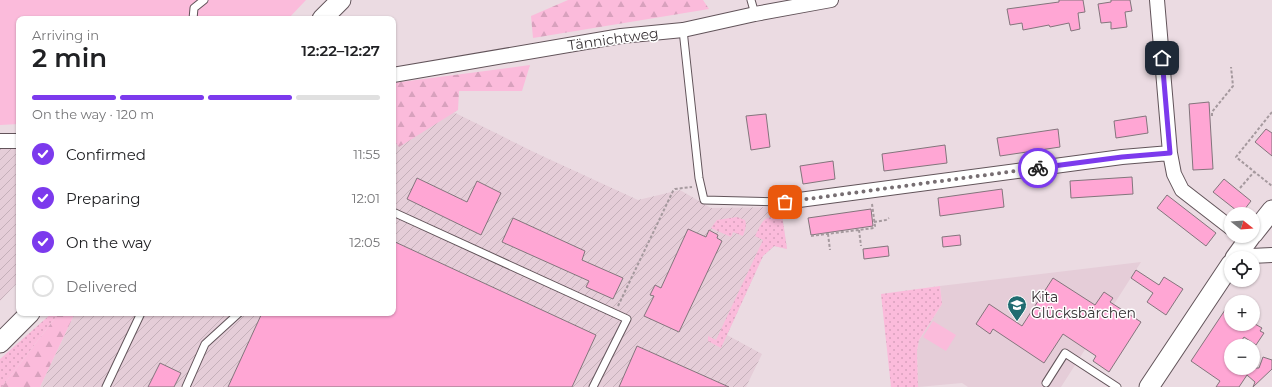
<!DOCTYPE html>
<meta charset="utf-8">
<style>
body{margin:0;font-family:Montserrat,sans-serif;background:#f6f6f6;color:#202124;height:100vh;display:flex;flex-direction:column;font-size:15px;white-space:nowrap}
*{box-sizing:border-box;margin:0}
p{font-size:13px;color:#757577}
.icon{flex:none;width:22px;height:22px;fill:none;stroke:currentColor;stroke-width:2;stroke-linecap:round;stroke-linejoin:round}
.map{position:relative;flex:1;overflow:hidden}
.drawer{position:absolute;left:16px;top:16px;width:380px;height:300px;display:flex;flex-direction:column;background:#fff;border-radius:8px;box-shadow:0 1px 3px #0004}
.drawer>*{flex:none}
.needle{width:26px;rotate:107deg}
.fabs{position:absolute;left:1224px;top:207px;display:grid;gap:8px}
.fabs a{display:grid;place-items:center;width:36px;height:36px;border-radius:50%;background:#fff;box-shadow:0 1px 3px #0004;font-size:20px}
.pin{position:absolute;display:grid;place-items:center;width:34px;height:34px;color:#fff;margin:-17px;border-radius:8px;box-shadow:0 2px 6px #0006}
.courier{position:absolute;display:grid;place-items:center;width:40px;height:40px;margin:-20px;border:3px solid #7c3aed;border-radius:50%;background:#fff;color:#222;box-shadow:0 1px 5px #0007}
.headline em{font-style:normal;font-weight:600}
.headline div{display:flex;flex-direction:column-reverse}
.headline{display:flex;align-items:center;justify-content:space-between;height:68px;padding:0 16px}
h1{font-size:26px;font-weight:600;line-height:30px}
.bar{display:grid;grid-template-columns:repeat(4,1fr);gap:6px 4px;align-content:center;height:48px;padding:0 16px}
.bar i{height:5px;border-radius:3px;background:#e0e0e0}
.bar .current{background:#7c3aed}
.bar p{grid-column:span 4}
ol{padding:0 16px;list-style:none}
li{display:flex;align-items:center;gap:12px;height:44px}
li p{margin-inline-start:auto}
li .icon{padding:4px;border-radius:50%;background:#7c3aed;color:#fff;stroke-width:4}
li:last-child{color:#757577}
li i{width:22px;height:22px;border:2px solid #e0e0e0;border-radius:50%}
.map>svg:first-child{display:block}
</style>
<div class="map">
<svg width="1272" height="387" viewBox="0 0 1272 387">
<defs>
<pattern id="industrial-furrows" width="10" height="10" patternUnits="userSpaceOnUse"><rect width="10" height="10" fill="#e5cdd8"/><path d="M-1 1l2-2M0 10L10 0M9 11l2-2" fill="none" stroke="#c5b0ba"/></pattern>
<pattern id="grass-dots" width="8" height="8" patternUnits="userSpaceOnUse"><rect width="8" height="8" fill="#fbbbdb"/><path d="M2 2h.1M6 6h.1" fill="none" stroke="#d8a1bd" stroke-width="1.8" stroke-linecap="round"/></pattern>
<pattern id="forest-firs" width="22" height="20" patternUnits="userSpaceOnUse"><rect width="22" height="20" fill="#fbbbdb"/><path d="M5 1l3.5 6h-7zM16 11l3.5 6h-7z" fill="#d8a1bd"/></pattern>
</defs>
<rect width="100%" height="100%" fill="#ebdbe2"/>
<!-- built -->
<path fill="#e5cdd8" d="M1141,262l-80,125h-93l-6,-4 -44,4 -1,-36 2,-11 23,-36 -2,-18z"/>
<!-- industrial -->
<path fill="url(#industrial-furrows)" d="M425,98l113,56 100,46 42,-10 31,18 70,-1 6,42 -13,-3 -11,10 -36,79 35,19 -16,33h-706l35,-74h318v-210z
M0,148h19v133l-19,20z"/>
<!-- grass -->
<path fill="url(#grass-dots)" d="M782,216l5,33 -13,-3 -11,10 -42,92 -13,-7v-5l8,4 47,-100 -8,-4c9,-17 7,-19 27,-20z
M737,217l8,3c2,6 0,10 -2,16l-10,-4 -2,5 -20,-9 6,-8z
M940,286l2,18 -23,36 -2,11 1,36h-27l-10,-93z
M52,313h7l-57,74h-2v-28z"/>
<!-- forest -->
<path fill="url(#forest-firs)" d="M568,0h135l6,9 -176,29 -2,-22z
M530,65l-8,26h-63l-1,19 -59,37 -6,-8v-56z
M59,313h16l-35,74h-38z"/>
<!-- park -->
<path fill="#fbbbdb" d="M0,0h306l-18,19h-269v105l-19,1z
M933,321l23,14 -10,16 -23,-14z"/>
<!-- building -->
<path fill="#ffa6d4" stroke="#83757c" d="M1059,0h24l2,12 -7,1 2,16 -9,2 -2,-8 -19,4 -1,-2 -26,5 -1,-7 -12,2 -3,-16 52,-7z
M1111,0h19l2,11 -7,1 2,15 -16,2v-7l-10,1 -3,-19 13,-2z
M1209,102l4,67 -20,1 -4,-66z
M766,114l4,33 -19,3 -5,-34z
M1146,116l2,17 -32,5 -2,-17z
M1058,129l2,18 -60,9 -3,-18z
M1266,129l6,4v23l-17,-14z
M945,145l2,18 -63,8 -2,-17z
M833,161l2,18 -32,5 -3,-18z
M1132,177l1,17 -62,4 -1,-17z
M417,178l50,24 10,-21 24,12 -20,42 -74,-36z
M1224,179l27,22 -10,13 -28,-22z
M1002,189l2,18 -64,9 -2,-18z
M1167,195l49,38 -10,13 -49,-38z
M871,209l2,17 -62,9 -3,-17z
M513,218l72,33 -3,9 41,18 -10,21 -27,-12 3,-6 -87,-39z
M688,229l18,8 3,-7 9,5 -1,3 5,3 -43,91 -35,-16 10,-20 -4,-1 5,-10 6,3z
M960,235l1,10 -18,2 -1,-10z
M393,241l203,94 -24,52h-344l34,-74h131z
M888,246l1,10 -25,3 -1,-10z
M1136,270l23,15 5,-8 19,12 -17,26 -19,-13 6,-9 -22,-15z
M1053,278l42,27 9,-13 9,6 -3,4 31,20 -32,50 -16,-11 3,-5 -33,-22 -19,29 -51,-34 -3,5 -14,-10 13,-20 33,22z
M1231,301v23h24l7,4 -2,3 4,2 -8,12 -12,-8 -6,9h-7v22h28l4,-11 9,3v9l-19,18 2,-5 -8,-7 -8,12h-23l4,-6 -29,-20z
M637,346l92,41h-110z
M160,363l21,10 -7,14h-26z"/>
<g fill="none" stroke-linecap="round" stroke-linejoin="round">
<defs>
<path id="lane" d="M751,0l4,14
M193,19l1,-11 10,-8
M683,30l16,148 5,22 81,2 14,-2
M393,212l234,107 -34,68
M1046,383l19,-30 52,34
M106,387l35,-74
M186,387l19,-43 34,-31"/>
<path id="street" d="M1157,0l13,153
M393,75l228,-39 62,-6 72,-16 76,-14
M0,141h19
M799,200l323,-43 48,-4 4,21 8,16 49,38
M1241,250l10,6 21,-1"/>
<path id="secondary" d="M322,19l19,-19
M1253,234l19,-24
M1235,258l16,-22
M0,343l30,-30
M1149,387l82,-123"/>
</defs>
<!-- lane casing -->
<use href="#lane" stroke="#62545a" stroke-width="9"/>
<!-- street casing -->
<use href="#street" stroke="#62545a" stroke-width="16"/>
<!-- secondary casing -->
<use href="#secondary" stroke="#62545a" stroke-width="21"/>
<!-- path -->
<path stroke="#a5999e" stroke-width="2" stroke-dasharray="3 2" stroke-linecap="butt" d="M1272,112l-36,45 36,29
M1212,116v-4l21,-26 -2,-19
M1240,188l14,-16
M874,222l12,-2 3,-2
M859,230l2,16
M828,234l2,16
M811,236l63,-8 1,-2 -3,-22
M618,306l55,-115 2,-2 17,-2"/>
<!-- lane -->
<use href="#lane" stroke="#fff" stroke-width="7"/>
<!-- street -->
<use href="#street" stroke="#fff" stroke-width="14"/>
<!-- secondary -->
<use href="#secondary" stroke="#fff" stroke-width="19"/>
</g>
<g fill="none" stroke-linecap="round" stroke-linejoin="round">
<!-- done -->
<path stroke="#776e72" stroke-width="4" stroke-dasharray="0 7.2" d="M785,202l253,-34"/>
<!-- route -->
<path stroke="#7c3aed" stroke-width="5" d="M1038,168l84,-11 48,-4 -8,-95"/>
</g>
<!-- icons -->
<defs>
<symbol id="school-pin" viewBox="-11 -11 22 30"><path d="M0 17L-7.5 6A9.5 9.5 0 1 1 7.5 6Z" fill="#206c71" stroke="#fff"/><path d="M0-5L7-2L0 1L-7-2ZM-4 1L0 2.5L4 1V4Q0 6-4 4Z" fill="#fff"/></symbol>
</defs>
<g fill-rule="evenodd">
<use href="#school-pin" x="1006" y="294" width="22" height="30"/>
</g>
<g text-anchor="middle" dominant-baseline="central" stroke-width="3" stroke-linejoin="round" paint-order="stroke">
<!-- street labels -->
<g font-size="14" fill="#393336" stroke="#fff">
<text transform="translate(613 39) rotate(-8)">Tännichtweg</text>
</g>
<!-- poi labels -->
<g font-size="14" fill="#393336" stroke="#fff" text-anchor="start">
<text x="1031" y="297">Kita<tspan x="1031" dy="16">Glücksbärchen</tspan></text>
</g>
</g>
</svg>
<div class="fabs">
<a><svg class="needle" viewBox="-14 -14 28 28"><path d="M0-13l5 13h-10z" fill="#e53935"/><path d="M0 13l5-13h-10z" fill="#757577"/></svg></a>
<a><svg class="icon" aria-label="locate" viewBox="0 0 24 24"><circle cx="12" cy="12" r="6"/><path d="M12 2v4M12 18v4M2 12h4M18 12h4"/></svg></a>
<a>+</a>
<a>−</a>
</div>
<div class="pin" style="left:785px;top:202px;background:#ea580c"><svg class="icon" aria-label="bag" viewBox="0 0 24 24"><path d="M5 8h14l-1 12H6zM9 8a3 3 0 0 1 6 0"/></svg></div>
<div class="pin" style="left:1162px;top:58px;background:#1f2937"><svg class="icon" aria-label="home" viewBox="0 0 24 24"><path d="M3 11l9-7 9 7M6 9v11h12V9"/></svg></div>
<div class="courier" style="left:1038px;top:168px"><svg class="icon" aria-label="bike" viewBox="0 0 24 24"><circle cx="6" cy="16" r="4"/><circle cx="18" cy="16" r="4"/><path d="M6 16l4-8h5l3 8M10 8l3 8H6M13 5h3"/></svg></div>
<section class="drawer">
<div class="headline"><div><h1>2 min</h1><p>Arriving in</p></div><em>12:22–12:27</em></div>
<div class="bar"><i class="current"></i><i class="current"></i><i class="current"></i><i></i><p>On the way · 120 m</p></div>
<ol>
<li><svg class="icon" aria-label="check" viewBox="0 0 24 24"><path d="M5 12l5 5 9-10"/></svg>Confirmed<p>11:55</p></li>
<li><svg class="icon" aria-label="check" viewBox="0 0 24 24"><path d="M5 12l5 5 9-10"/></svg>Preparing<p>12:01</p></li>
<li><svg class="icon" aria-label="check" viewBox="0 0 24 24"><path d="M5 12l5 5 9-10"/></svg>On the way<p>12:05</p></li>
<li><i></i>Delivered</li>
</ol>
</section>
</div>
